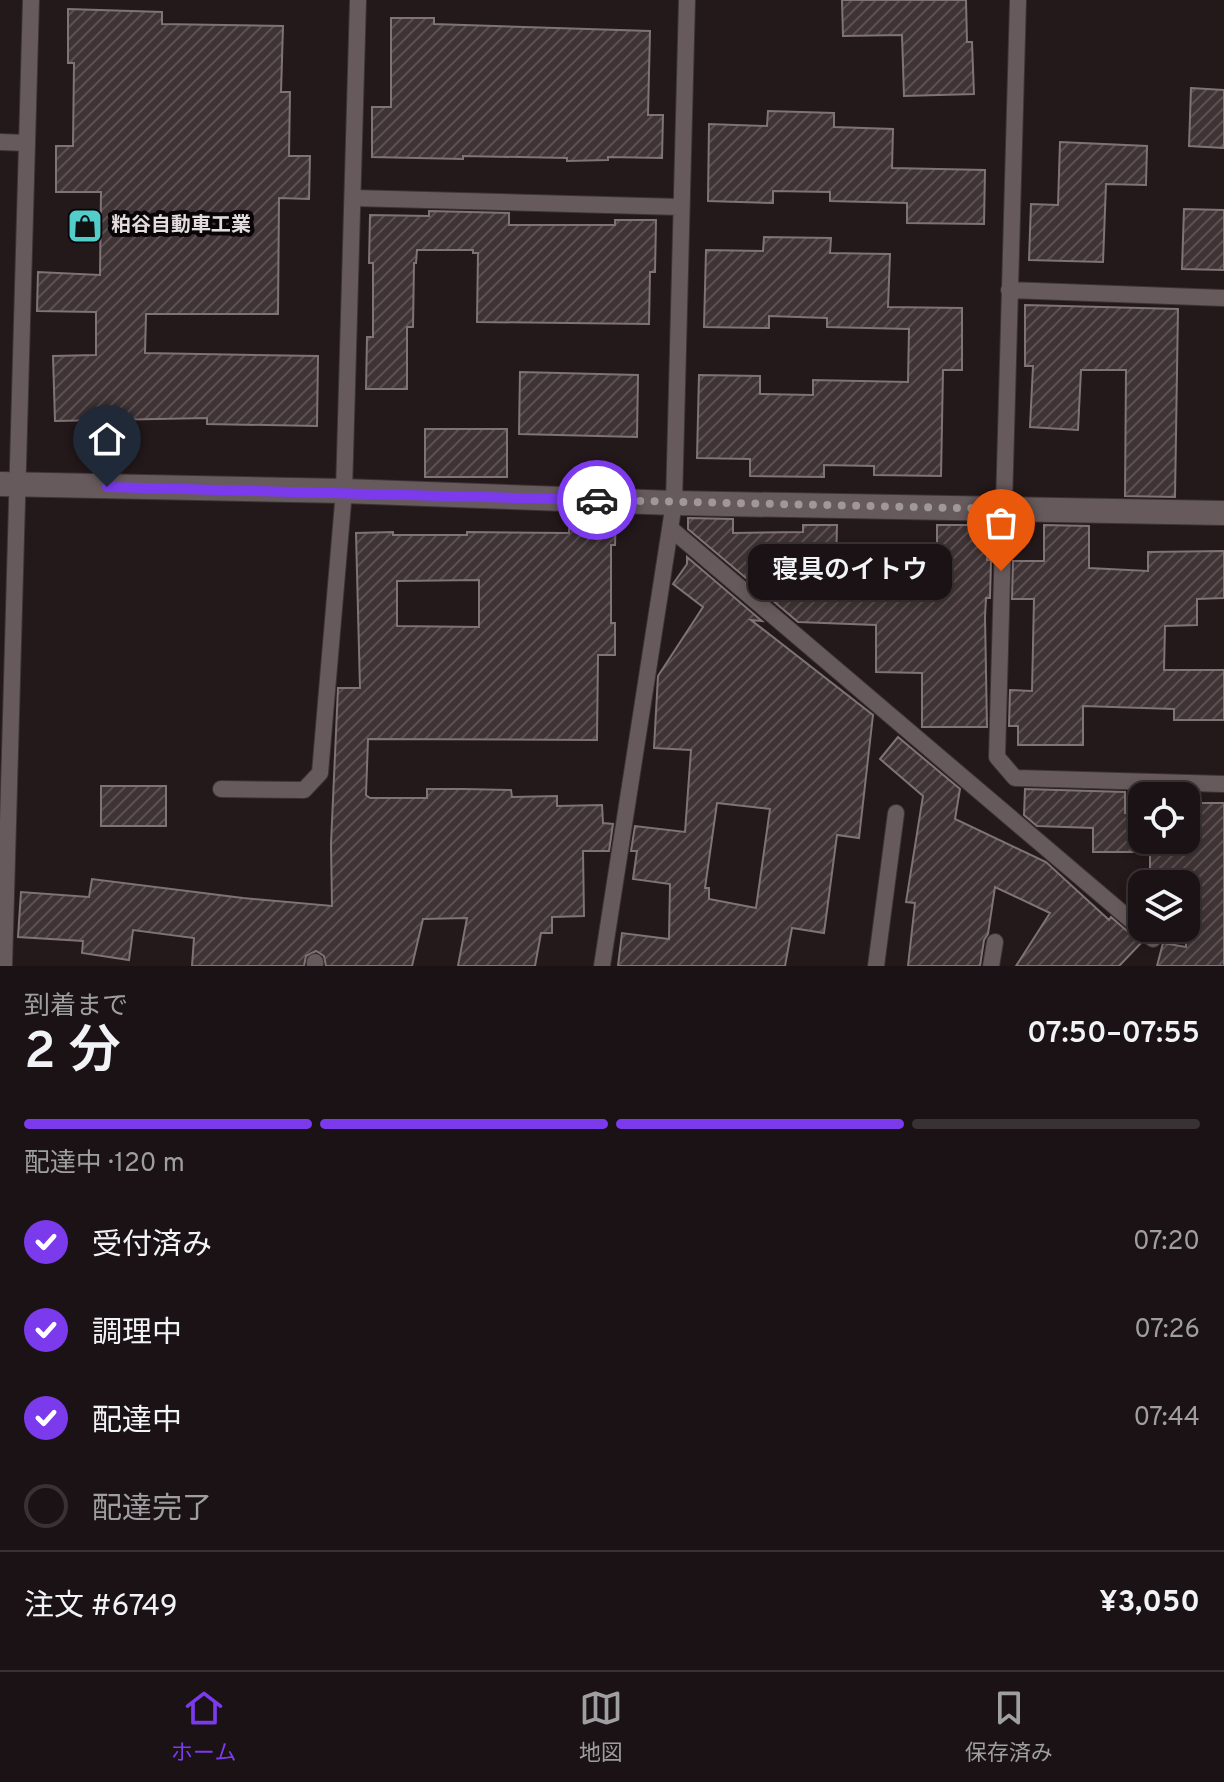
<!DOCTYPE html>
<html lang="ja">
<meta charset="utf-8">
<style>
body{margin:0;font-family:Overpass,"Noto Sans JP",sans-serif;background:#231b1d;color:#f1f3f6;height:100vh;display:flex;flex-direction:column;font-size:30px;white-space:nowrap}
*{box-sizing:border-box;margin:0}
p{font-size:26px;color:#9f9ea0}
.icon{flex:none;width:44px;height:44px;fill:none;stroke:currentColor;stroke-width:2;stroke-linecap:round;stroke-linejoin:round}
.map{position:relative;height:966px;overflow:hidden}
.drawer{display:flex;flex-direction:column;background:#1a1214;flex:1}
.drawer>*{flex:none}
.fabs{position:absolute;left:1128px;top:782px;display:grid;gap:16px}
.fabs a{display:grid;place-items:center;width:72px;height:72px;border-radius:16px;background:#1a1214;box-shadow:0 4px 12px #0003,0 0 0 2px #383234;font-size:40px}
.pin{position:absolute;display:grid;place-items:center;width:68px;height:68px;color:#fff;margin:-82px -34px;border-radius:50% 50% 50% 0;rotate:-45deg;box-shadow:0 0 8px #0007}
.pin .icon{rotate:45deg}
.courier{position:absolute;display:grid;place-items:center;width:80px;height:80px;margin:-40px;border:6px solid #7c3aed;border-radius:50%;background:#fff;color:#222;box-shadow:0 2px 10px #0007}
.bubble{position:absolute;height:56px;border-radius:16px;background:#1a1214;box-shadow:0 4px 12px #0003,0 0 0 2px #383234;font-size:26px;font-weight:600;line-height:56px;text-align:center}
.headline em{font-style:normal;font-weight:600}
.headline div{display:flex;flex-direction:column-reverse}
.headline{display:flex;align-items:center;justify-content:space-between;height:136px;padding:0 24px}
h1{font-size:52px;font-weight:600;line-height:60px}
.bar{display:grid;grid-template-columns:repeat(4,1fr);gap:12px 8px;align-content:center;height:96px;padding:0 24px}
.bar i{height:10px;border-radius:6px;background:#383234}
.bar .selected{background:#7c3aed}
.bar p{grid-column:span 4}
.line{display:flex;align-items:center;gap:20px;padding:0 24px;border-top:2px solid #383234}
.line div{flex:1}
ol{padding:0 24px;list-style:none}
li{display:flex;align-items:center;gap:24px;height:88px}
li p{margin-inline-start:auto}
li .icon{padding:8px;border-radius:50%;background:#7c3aed;color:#fff;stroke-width:4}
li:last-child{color:#9f9ea0}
li i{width:44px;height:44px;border:4px solid #383234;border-radius:50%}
.dock{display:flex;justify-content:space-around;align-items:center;height:112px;border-top:2px solid #383234;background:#1a1214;font-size:22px;color:#9f9ea0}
.dock a{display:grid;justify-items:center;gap:4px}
.dock .selected{color:#7c3aed}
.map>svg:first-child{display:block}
</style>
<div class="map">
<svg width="1224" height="966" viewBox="0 0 1224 966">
<defs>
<pattern id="building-hatch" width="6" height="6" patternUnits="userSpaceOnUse" patternTransform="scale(2)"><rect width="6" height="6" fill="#3f3335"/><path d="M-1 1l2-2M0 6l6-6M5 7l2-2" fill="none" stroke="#5b5052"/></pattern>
</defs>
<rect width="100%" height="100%" fill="#23181a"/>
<!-- building -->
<path fill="url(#building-hatch)" stroke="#807375" stroke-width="2" fill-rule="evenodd" d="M842,0h124l1,42h5l2,52 -70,2 -2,-61 -59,1z
M68,9l94,3v12l121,2 -2,66h9l-1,64h21l-1,43 -30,-1 -1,116h-132l-1,39 173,3 -1,70 -110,-2v-6l-152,3 -2,-65 43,-1v-43l-59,-1 1,-39 62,3 1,-83h-45v-46h17l1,-83h-6z
M391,18h43v6l216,7 -2,84h15l-1,43 -54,-1v3l-41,1v-3l-104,-2v3l-91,-2v-50h19z
M1191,88l33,2v58l-35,-2z
M768,111l66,2v14l59,2 -1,39 93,2 -1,54 -77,-1v-20l-77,-2v-9l-57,-1v12l-65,-2 1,-77 58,2z
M1060,142l87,4 -1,39 -40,-1 -3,78 -74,-2 2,-56 27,1z
M1184,209l40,1v60l-42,-1z
M429,211l80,2v12h106v-5h41l-1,52h-5l-1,52 -172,-2 1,-69h-5v-3h-56l-1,13h-2l-1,64h-6v62h-41l1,-52h6v-74h-4l1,-48 59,1z
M764,237l67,1 -1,15 60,1 -2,53 74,1v62h-19l-2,106 -67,-1v-9l-50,-1v12l-74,-1v-17l-53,-1 2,-83 61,1v18l53,1v-15l95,2 1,-53 -82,-2v-9l-58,-2v12l-65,-1 2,-77 57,1z
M1025,305l153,4 -3,188 -50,-1 1,-126h-45l-3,60 -48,-3 3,-61h-8z
M520,372l118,3 -1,62 -118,-3z
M425,429h82v48h-82z
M570,514l46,2 -1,29h-4v78h4v32h-17l-1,85 -229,-1 -2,56 4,3h57v-9h37l47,1 1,7 45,-1v10l45,-1 1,18 10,1 -4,27h-26l1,65 -32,1v16h-11l-6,33h-77l9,-48 -44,1 -11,47h-86l-2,-10 -8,-5 -10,5 -2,10h-112l2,-28 -61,-8 -4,30 -47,-7 1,-12 -65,-4 3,-45 68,5 3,-18 151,19 89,8 -1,-62 7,-156h22l-4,-155 37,-1v3h74v-3l102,1zM479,580v47l-82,-1v-45z
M688,518l45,1v14l70,-1v-7h34l-1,38h101v-38h51l-1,35h4l-1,38h-4l-1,19 2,110h-65v-54l-46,-1v-47l-78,-3 -110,-93z
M1044,525l45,1v42l59,3v-19l76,-1v47l-27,1v26l-32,1 -1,44h60v50h-50v-11l-91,-3v39h-65v-19h-9l1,-36 22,1 2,-92h-22l1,-38h31z
M687,557l75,64 -11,-1 122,95 -14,123 -22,-3 -13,98 -32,-5 -7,38h-167l4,-33 47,6 1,-55 -37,-5 4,-28h-6l4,-25 50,6 6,-82 -37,-2 4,-72 45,-69 -30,-23 14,-20zM717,803l53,6 -14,99 -47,-9v-11h-4z
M898,737l62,52 -5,30 91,43 63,58 2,-3 30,26 -22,23h-103l34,-53 -55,-26 -7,47 -4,6 -4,26h-72l7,-63 -9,-1 17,-106 -43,-37z
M101,786h65v40h-65z
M1025,789l100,3v21h13l-1,39h-44v-24l-56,-2 -13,-11z
M1186,803h38v163h-67l6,-23 23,4v-63h-36v-44h36z"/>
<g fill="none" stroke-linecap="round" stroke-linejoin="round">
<defs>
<path id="lane" d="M1018,0l-21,757 18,21 209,6
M0,142l27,1
M353,198l327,9
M1009,290l215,8
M670,528l483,411
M221,789l83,1 16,-17 24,-282 14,-491
M4,966l27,-966
M315,966v-4
M602,966l72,-463 13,-503
M876,966l20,-153
M991,966l4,-24"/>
<path id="street" d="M0,484l344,7 330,12 550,10"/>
</defs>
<!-- lane casing -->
<use href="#lane" stroke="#3b3335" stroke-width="18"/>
<!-- street casing -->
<use href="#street" stroke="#3b3335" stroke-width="26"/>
<!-- lane -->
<use href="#lane" stroke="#675a5c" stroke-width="16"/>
<!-- street -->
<use href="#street" stroke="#675a5c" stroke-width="24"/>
</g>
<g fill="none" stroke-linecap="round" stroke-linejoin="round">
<!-- done -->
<path stroke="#a09799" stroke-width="8" stroke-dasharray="0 14.4" d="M597,500l405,9 -1,62"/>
<!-- route -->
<path stroke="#7c3aed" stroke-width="10" d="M107,487l490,13"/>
</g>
<!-- icons -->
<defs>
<symbol id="shop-square" viewBox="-11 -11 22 22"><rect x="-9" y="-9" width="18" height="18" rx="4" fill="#53cdca" stroke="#090506"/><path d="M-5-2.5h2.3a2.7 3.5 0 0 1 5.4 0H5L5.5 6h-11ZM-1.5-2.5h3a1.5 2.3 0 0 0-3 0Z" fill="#111"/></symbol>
</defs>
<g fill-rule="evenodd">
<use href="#shop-square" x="65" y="206" width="40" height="40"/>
</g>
<g text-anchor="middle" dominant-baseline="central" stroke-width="8" stroke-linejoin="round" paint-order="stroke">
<!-- poi labels -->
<g font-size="20" font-weight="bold" fill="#e3dbdd" stroke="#090506" text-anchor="start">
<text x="111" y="226">粕谷自動車工業</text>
</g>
</g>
</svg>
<div class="fabs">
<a><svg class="icon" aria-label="locate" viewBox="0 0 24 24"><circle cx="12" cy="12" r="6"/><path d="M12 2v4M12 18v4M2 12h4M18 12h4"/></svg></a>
<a><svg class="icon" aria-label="layers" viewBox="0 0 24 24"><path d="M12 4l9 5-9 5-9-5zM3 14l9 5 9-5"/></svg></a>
</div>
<div class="pin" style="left:1001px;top:571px;background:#ea580c"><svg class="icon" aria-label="bag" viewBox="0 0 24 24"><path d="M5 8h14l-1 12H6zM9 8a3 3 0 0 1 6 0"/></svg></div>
<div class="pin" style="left:107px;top:487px;background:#1f2937"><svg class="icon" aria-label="home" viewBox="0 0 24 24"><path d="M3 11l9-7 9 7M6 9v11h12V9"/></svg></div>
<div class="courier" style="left:597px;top:500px"><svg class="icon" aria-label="car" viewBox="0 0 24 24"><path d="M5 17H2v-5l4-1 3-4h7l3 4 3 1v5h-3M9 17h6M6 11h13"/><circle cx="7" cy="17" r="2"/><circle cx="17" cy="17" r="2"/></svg></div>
<div class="bubble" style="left:748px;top:544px;width:204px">寝具のイトウ</div>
</div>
<section class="drawer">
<div class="headline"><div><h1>2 分</h1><p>到着まで</p></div><em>07:50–07:55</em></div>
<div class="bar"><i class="selected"></i><i class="selected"></i><i class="selected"></i><i></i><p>配達中 · 120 m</p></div>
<ol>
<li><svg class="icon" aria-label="check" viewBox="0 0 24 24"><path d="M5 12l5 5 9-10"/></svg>受付済み<p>07:20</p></li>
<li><svg class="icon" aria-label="check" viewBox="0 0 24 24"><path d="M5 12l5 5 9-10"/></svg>調理中<p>07:26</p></li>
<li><svg class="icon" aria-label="check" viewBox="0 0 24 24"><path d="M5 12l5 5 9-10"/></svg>配達中<p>07:44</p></li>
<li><i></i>配達完了</li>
</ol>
<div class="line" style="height:104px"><div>注文 #6749</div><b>¥3,050</b></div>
</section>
<nav class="dock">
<a class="selected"><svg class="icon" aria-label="home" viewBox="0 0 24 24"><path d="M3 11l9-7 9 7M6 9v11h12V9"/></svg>ホーム</a>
<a><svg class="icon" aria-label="map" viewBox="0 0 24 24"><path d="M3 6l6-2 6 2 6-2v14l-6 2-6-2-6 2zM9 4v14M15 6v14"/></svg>地図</a>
<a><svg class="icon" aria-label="saved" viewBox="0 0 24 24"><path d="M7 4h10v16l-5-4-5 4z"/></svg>保存済み</a>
</nav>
